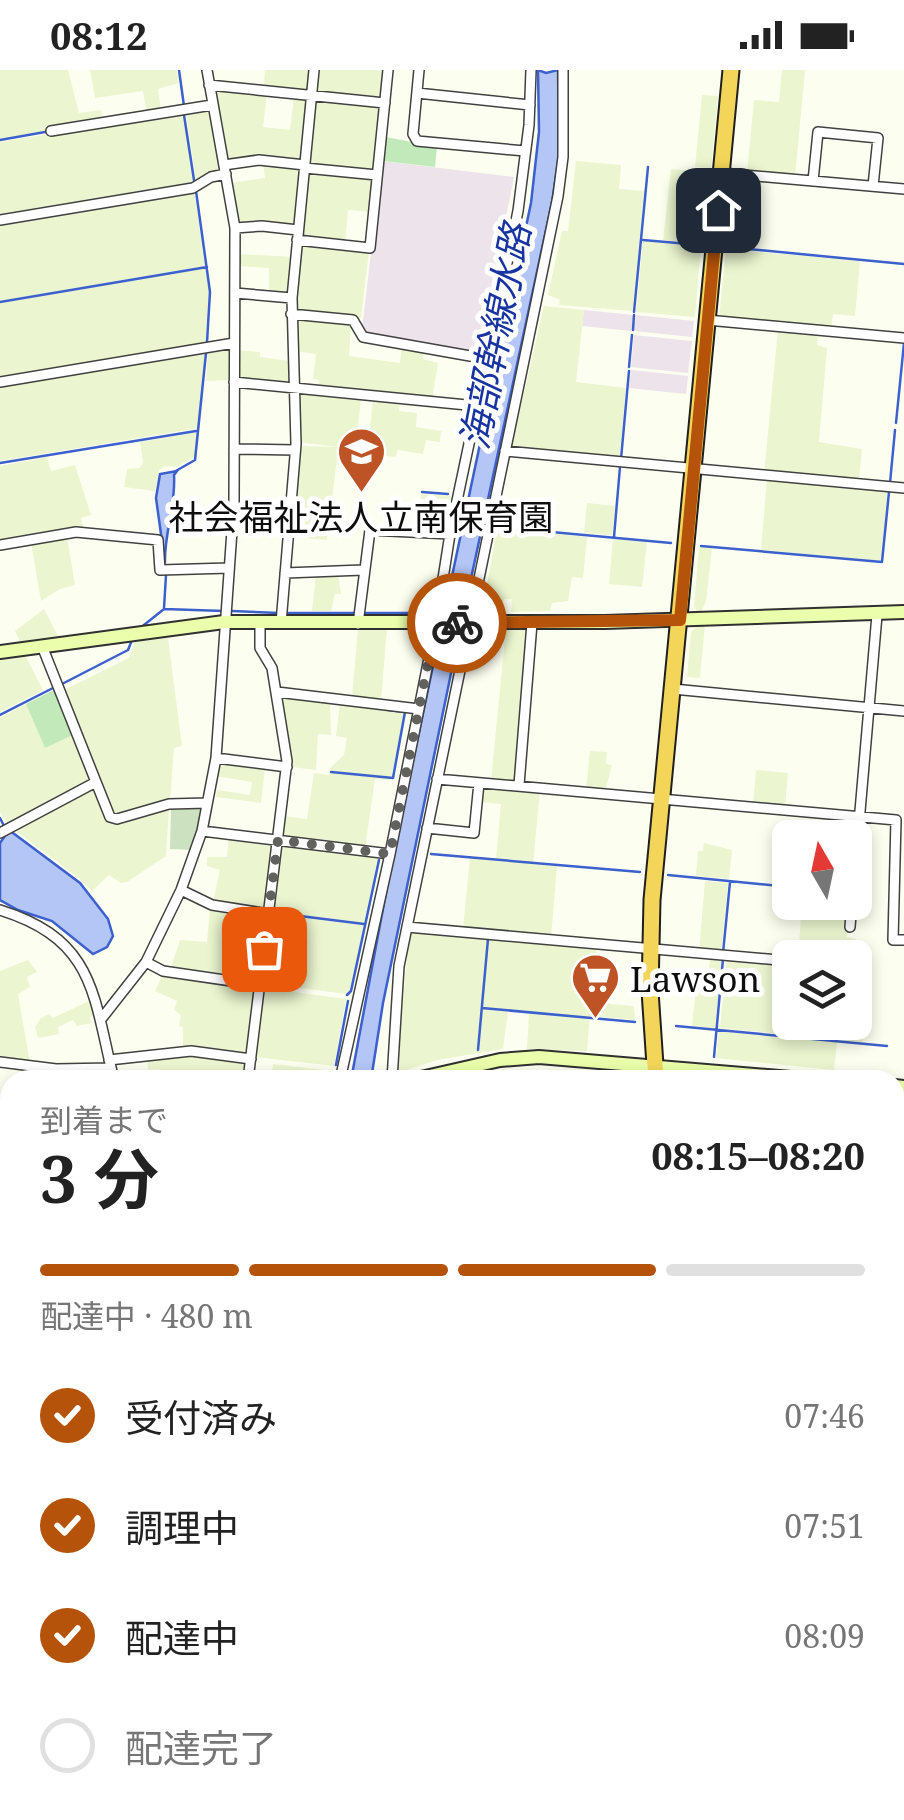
<!DOCTYPE html>
<html lang="ja">
<meta charset="utf-8">
<style>
body{margin:0;font-family:"Noto Serif","Noto Sans JP",serif;background:#f6f6f6;color:#222;height:100vh;display:flex;flex-direction:column;font-size:38px;white-space:nowrap}
*{box-sizing:border-box;margin:0}
p{font-size:32px;color:#767676}
.icon{flex:none;width:55px;height:55px;fill:none;stroke:currentColor;stroke-width:2;stroke-linecap:round;stroke-linejoin:round}
.map{position:relative;flex:1;overflow:hidden}
.side{position:absolute;left:0px;top:1000px;width:905px;height:750px;display:flex;flex-direction:column;background:#fff;border-radius:30px 30px 0 0;box-shadow:0 5px 15px #0003}
.side>*{flex:none}
.needle{width:65px;rotate:351deg}
.fabs{position:absolute;left:772px;top:750px;display:grid;gap:20px}
.fabs a{display:grid;place-items:center;width:100px;height:100px;border-radius:15px;background:#fff;box-shadow:0 5px 15px #0003;font-size:50px}
.pin{position:absolute;display:grid;place-items:center;width:85px;height:85px;color:#fff;margin:-42px;border-radius:20px;box-shadow:0 5px 15px #0006}
.courier{position:absolute;display:grid;place-items:center;width:100px;height:100px;margin:-50px;border:8px solid #b45309;border-radius:50%;background:#fff;color:#222;box-shadow:0 2px 12px #0007}
.overview em{font-style:normal;font-weight:700}
.overview div{display:flex;flex-direction:column-reverse}
.overview{display:flex;align-items:center;justify-content:space-between;height:170px;padding:0 40px}
h1{font-size:65px;font-weight:700;line-height:75px}
.bar{display:grid;grid-template-columns:repeat(4,1fr);gap:15px 10px;align-content:center;height:120px;padding:0 40px}
.bar i{height:12px;border-radius:8px;background:#e0e0e0}
.bar .selected{background:#b45309}
.bar p{grid-column:span 4}
ol{padding:0 40px;list-style:none}
li{display:flex;align-items:center;gap:30px;height:110px}
li p{margin-inline-start:auto}
li .icon{padding:10px;border-radius:50%;background:#b45309;color:#fff;stroke-width:4}
li:last-child{color:#767676}
li i{width:55px;height:55px;border:5px solid #e0e0e0;border-radius:50%}
.status{display:flex;justify-content:space-between;align-items:center;height:70px;padding:0 50px;background:#fff;direction:ltr}
.status svg{height:28px;fill:currentColor}
.map>svg:first-child{display:block}
</style>
<div class="status"><b>08:12</b><svg viewBox="0 0 49 12"><path d="M0 12V9h3v3zM5 12V6h3v6zM10 12V3h3v9zM15 12V0h3v12zM26 1h20v11H26zM47 4h2v5h-2z"/></svg></div>
<div class="map">
<svg width="904" height="1750" viewBox="0 0 904 1750">
<rect width="100%" height="100%" fill="#fcffef"/>
<!-- industrial -->
<path fill="#ede3ea" d="M382,91l132,16 -35,176 -113,-19 -4,-6z
M584,240l49,5 -1,16 -50,-5z
M636,245l58,6 -2,16 -58,-6z
M634,265l58,6 -4,32 -57,-6z
M631,300l57,6 -2,18 -57,-6z
M895,1058h9v157h-9z"/>
<!-- farmland -->
<path fill="#ebf5cf" d="M0,0h68l11,43 22,-3 2,11 -103,18z
M90,0h87l2,13 -21,6 3,22 -14,2 -4,-22 -48,7z
M265,0h47l-2,20 -46,-2z
M317,0h68l-3,30 -67,-8z
M782,0h23l-10,107 -48,-4 7,-73 25,2z
M215,18l52,5 -4,34 27,3 4,-34 13,2 -4,63h-77z
M702,25l16,1 -7,72 -16,-1z
M314,30l67,5 -8,67 -64,-9z
M208,39l13,63 -25,9 -10,-68z
M182,42l12,70 -3,4 -191,32v-76z
M576,91l45,4 -2,24 25,2 -11,120 -74,-6 1,-5 -12,-5 14,-64h6z
M263,93l36,3 3,4 -5,55 -60,-3 -7,-39 35,-5z
M671,99l24,2 -7,72 -25,-3z
M307,101l66,6 -1,35 -24,-2 -3,33 -42,-4 -2,-4z
M194,120l11,76 -205,35v-78z
M643,171l58,6 -6,70 -59,-5z
M302,175l67,6 -8,67 -66,-6z
M726,179l134,12 -5,55 -22,-2 -2,15 -112,-10z
M239,184l54,3 -2,33 -4,4 -18,-1v-25l-30,-2z
M205,198l4,23 -4,55 -205,34v-77z
M544,236l40,4 -8,72 50,6 -7,72 -108,-10z
M294,248l57,6 -2,32 51,7 2,-16 22,4 -1,8 15,4 -6,36 -114,-12 1,-7 -6,-1 3,-25 -21,-3z
M778,259l40,3 -1,13 10,3 -8,94 43,7 -3,32 -95,-7z
M227,278l5,4 -1,28 -25,1 2,-30z
M237,280l23,2v5l29,4 1,21 -50,-2z
M205,281l-6,77 -199,33v-77z
M300,320l61,7 -3,31 12,1 3,-31 27,3 -1,10 18,2 -1,14 25,4 -1,11 -14,-2 -3,14 -25,-4 -3,7 -57,-7 -11,90 -36,-3 7,-91 40,1 -40,-5 -1,-49z
M199,362l-5,25 -17,10 -12,-1 -6,4 -4,21 -31,-4 3,-18 13,-1 3,-6 -3,-20z
M47,387l4,14 24,-6 16,50 -10,3 3,12 -84,12v-76z
M767,408l121,11 -6,72 -121,-11z
M421,424l30,2 -7,35 -26,-1z
M587,433l28,3 -3,29 -28,-2z
M497,458l90,9 -4,41 -11,-1 -4,24 -16,2 -2,8 -39,1 1,-13h-8l-3,14 -19,1z
M67,467l8,48 -15,4 -19,12 -10,-59z
M613,469l34,3 -5,45 -33,-3z
M699,477l13,1 -6,53 -6,14 -6,-8z
M338,504l3,20h-6l-4,17h-19l4,-36z
M44,539l15,29 -38,6 -6,-13z
M700,554h5l-5,54 -13,-1 4,-45z
M530,557l-14,152 -2,3 -23,-1 15,-153z
M387,558l-6,73 -29,-4 6,-68z
M168,568l14,108 -8,2 -4,54 -52,15 -6,-2 -50,-124 67,-33 6,-16z
M24,583l19,37 -43,22v-55z
M280,627l50,4 1,34 -13,-1 -2,36 -24,-3z
M340,633l64,10 -13,67 -16,-1 -10,69 -81,-11 -2,-4 2,-17 23,3 7,-46 15,2 2,-8 13,-12 3,-17 -11,-2z
M26,634l19,44 30,-14 18,45 -85,45 -8,-12v-94z
M590,681l17,1 -1,12 6,1 -7,27 -19,-2z
M220,692l45,6 -4,35 -45,-6 1,-7 33,5 2,-13 -36,-6z
M756,700l32,3 -3,35 -32,-2z
M482,716l58,4 -7,74 24,2 -6,71 -88,-8 7,-71 26,2 5,-56 -21,-2z
M92,717l17,32 60,-12 -3,49 -39,26 -6,1 -12,-8 -17,16 -13,-13 -67,-50z
M229,767l45,7 -8,65 -3,1 -50,-8 7,-32 -13,-4v-9h20z
M284,773l94,14 -27,134 -4,3 -55,-7 -6,-17 3,-30 -19,-2 10,-93z
M704,773l28,7 -3,29 -33,-3 2,-25h5z
M705,811l23,2 -7,70 -22,-2z
M802,833h49l-4,34 9,2 -1,18 -57,1z
M210,838l55,9 -9,67 -86,-14 10,-30 27,2z
M409,861l188,14 -2,22 25,3 -2,12 -7,1 -2,21 25,2 1,14 -45,-4 -3,35 -60,-2 2,-35 -21,-3 -5,38 -66,11 -40,13z
M710,886l12,1 -7,72 -23,-3 4,-38 12,-4z
M727,888l63,5v59h65v-53l13,1 -6,72 -142,-14z
M28,890l9,12 -10,5 3,10 -12,7 12,70 -30,-4v-89z
M163,904l90,12 -5,68 -65,-5v-22l-4,-1 2,-11 -7,-5 3,-9 -22,-10z
M264,918l82,11 -12,67 -79,-9z
M91,930l7,14 -8,3 1,6 -14,3 -4,-6 -15,7 1,7 -21,4 -3,-11 6,-9 8,-4 4,4z
M719,961l118,11 -3,28 -118,-12z
M190,983l54,7 1,20h-85l-1,-11 -11,1 -1,-11z
M273,994l60,7 -2,9h-60z
M0,1159h10v81h-10z
M0,1331h10v84h-10z
M0,1421h10v169h-10z
M0,1596h10v85h-10z
M227,1740h93v10h-93z
M369,1740h193l-1,10h-192z
M592,1740h72v10h-72z"/>
<!-- green -->
<path fill="#c1e9b9" d="M386,67l51,10 -2,20 -52,-6z
M56,619l19,45 -30,14 -19,-44z"/>
<!-- cemetery -->
<path fill="#cbe1c0" d="M204,736l-10,44 -24,-1 1,-42z"/>
<!-- water -->
<path fill="#b4c6f6" stroke="#3c60cd" stroke-width="2.5" d="M538,0l8,3 12,-3 1,86 -7,46 -91,423 -78,378 -12,77h-20l42,-225 138,-652 8,-71z
M177,401l-3,4c2,31 -10,58 -9,88l-9,-65 4,-24z
M9,760l71,53 28,36 5,17 -6,11 -14,7 -41,-33 -34,-11 -18,-10v-57z"/>
<g fill="none" stroke-linecap="round" stroke-linejoin="round">
<!-- stream -->
<path stroke="#3c60cd" stroke-width="2.5" d="M179,0l5,36
M184,45l10,65
M0,70l45,-8
M196,121l14,101 -3,50
M643,170l57,5
M727,177l177,17
M0,232l207,-35
M634,242l14,-145
M633,260l1,-15
M629,297l3,-32
M896,353l8,-80
M621,389l8,-88
M0,393l196,-32
M174,402l21,-12 11,-107
M890,413l5,-53
M422,422l26,2
M497,457l174,16
M614,467l6,-70
M701,476l181,16 7,-70
M164,538l2,-33
M232,541l47,2
M287,543h67
M362,543h48
M139,559l25,-20 60,2
M60,615l68,-35 4,-10
M0,645l53,-27
M331,702l62,6 12,-66 -17,-2
M0,748l5,10
M431,784l209,18
M668,805l122,12
M292,845l72,9
M723,883l7,-71
M347,925l4,-4 28,-131
M482,938l153,14
M676,956l211,20
M478,980l10,-111
M714,987l9,-98
M336,995l12,-64
M333,1010l1,-7
M0,1158l10,-1
M0,1330h10
M0,1504h10
M0,1679h10
M20,1740v10
M60,1750l2,-10
M146,1750l1,-10
M322,1750v-10
M431,1750v-10"/>
<defs>
<path id="street" d="M419,0l-6,64 4,7 108,10
M209,15l176,18
M417,23l113,12
M51,61l161,-26
M224,95l35,-5 46,5
M305,98l72,7
M722,103l182,16
M813,111l5,-49 60,6 -5,48
M0,150l193,-32 18,-11 15,-3
M235,158l27,-2 36,4
M297,170l73,8 18,-178
M235,223l57,5
M291,244l62,6 10,17 124,22
M707,250l197,18
M0,312l234,-39
M234,312l243,24
M234,379l61,1
M505,381l399,37
M0,475l76,-13 82,8 2,30 69,-2
M285,503l78,-3
M281,553l15,-179 -4,-146 22,-228
M358,554l12,-94 80,4
M673,619l231,22
M277,622l142,17
M216,688l71,9
M437,709l459,41 -3,120h11
M96,712l14,35 7,2 52,-15 38,-1
M519,715l13,-162
M427,758l47,5 5,-50
M202,761l188,23
M0,763l96,-51 -54,-136
M855,799l22,-254
M181,820l31,15 57,9
M0,840c96,30 93,86 114,170
M407,857l383,34
M850,857l2,-25
M146,892l17,9 96,14
M102,948l44,-56 35,-72 21,-59 14,-73 18,-256 1,-274 -28,-158
M109,990l82,-9 60,8
M0,992l56,7 55,-1
M248,1010l39,-319 -15,-93 -12,-20v-25
M340,1010l50,-226 46,-231 14,-89 68,-323 11,-86 2,-55
M392,1010l7,-114 8,-39 151,-731 5,-39v-87
M895,1054l9,1
M0,1066h10
M0,1152h10
M0,1242h10
M0,1417h10
M0,1592h10
M25,1740v10
M80,1750l1,-10
M153,1750l1,-10
M205,1750l1,-10
M331,1750v-10
M361,1750v-10
M589,1750v-10"/>
<path id="secondary" d="M0,582l224,-30h381l299,-10
M412,1010l88,-20 39,-3 276,23
M895,1016l9,1
M0,1292l10,-8
M895,1421l9,-35
M793,1740l1,10"/>
<path id="highway" d="M656,1010l-6,-89 2,-91 79,-830
M895,1487l9,9"/>
</defs>
<!-- street casing -->
<use href="#street" stroke="#414141" stroke-width="12"/>
<!-- secondary casing -->
<use href="#secondary" stroke="#303030" stroke-width="16"/>
<!-- highway casing -->
<use href="#highway" stroke="#1f1f1f" stroke-width="19"/>
<!-- street -->
<use href="#street" stroke="#fff" stroke-width="9"/>
<!-- secondary -->
<use href="#secondary" stroke="#eafeab" stroke-width="12"/>
<!-- highway -->
<use href="#highway" stroke="#f3d659" stroke-width="15"/>
</g>
<g fill="none" stroke-linecap="round" stroke-linejoin="round">
<!-- done -->
<path stroke="#61625d" stroke-width="10" stroke-dasharray="0 18" d="M264,879l14,-109 112,14 46,-231h21"/>
<!-- route -->
<path stroke="#b45309" stroke-width="12" d="M457,553l223,-3 38,-410"/>
</g>
<!-- icons -->
<defs>
<symbol id="school-pin" viewBox="-11 -11 22 30"><path d="M0 17L-7.5 6A9.5 9.5 0 1 1 7.5 6Z" fill="#be5426" stroke="#fff"/><path d="M0-5L7-2L0 1L-7-2ZM-4 1L0 2.5L4 1V4Q0 6-4 4Z" fill="#fff"/></symbol>
<symbol id="supermarket-pin" viewBox="-11 -11 22 30"><path d="M0 17L-7.5 6A9.5 9.5 0 1 1 7.5 6Z" fill="#be5426" stroke="#fff"/><path d="M-6-5.5h2.5l.6 2H6L4.5 2H-2.5L-4.4-4H-6ZM-1.5 3.2a1.3 1.3 0 1 0 .1 0ZM3 3.2a1.3 1.3 0 1 0 .1 0Z" fill="#fff"/></symbol>
</defs>
<g fill-rule="evenodd">
<use href="#school-pin" x="334" y="354" width="55" height="75"/>
<use href="#supermarket-pin" x="568" y="880" width="55" height="75"/>
</g>
<g text-anchor="middle" dominant-baseline="central" stroke-width="10" stroke-linejoin="round" paint-order="stroke">
<!-- poi labels -->
<g font-size="35" fill="#0e0e0e" stroke="#fff">
<text x="361" y="446">社会福祉法人立南保育園</text>
<text x="630" y="908" text-anchor="start">Lawson</text>
</g>
<!-- water labels -->
<g font-size="38" font-style="italic" fill="#1734a0" stroke="#fff">
<text transform="translate(494 266) rotate(-79)">海部幹線水路</text>
</g>
</g>
</svg>
<div class="fabs">
<a><svg class="needle" viewBox="-14 -14 28 28"><path d="M0-13l5 13h-10z" fill="#e53935"/><path d="M0 13l5-13h-10z" fill="#767676"/></svg></a>
<a><svg class="icon" aria-label="layers" viewBox="0 0 24 24"><path d="M12 4l9 5-9 5-9-5zM3 14l9 5 9-5"/></svg></a>
</div>
<div class="pin" style="left:264px;top:879px;background:#ea580c"><svg class="icon" aria-label="bag" viewBox="0 0 24 24"><path d="M5 8h14l-1 12H6zM9 8a3 3 0 0 1 6 0"/></svg></div>
<div class="pin" style="left:718px;top:140px;background:#1f2937"><svg class="icon" aria-label="home" viewBox="0 0 24 24"><path d="M3 11l9-7 9 7M6 9v11h12V9"/></svg></div>
<div class="courier" style="left:457px;top:553px"><svg class="icon" aria-label="bike" viewBox="0 0 24 24"><circle cx="6" cy="16" r="4"/><circle cx="18" cy="16" r="4"/><path d="M6 16l4-8h5l3 8M10 8l3 8H6M13 5h3"/></svg></div>
<section class="side">
<div class="overview"><div><h1>3 分</h1><p>到着まで</p></div><em>08:15–08:20</em></div>
<div class="bar"><i class="selected"></i><i class="selected"></i><i class="selected"></i><i></i><p>配達中 · 480 m</p></div>
<ol>
<li><svg class="icon" aria-label="check" viewBox="0 0 24 24"><path d="M5 12l5 5 9-10"/></svg>受付済み<p>07:46</p></li>
<li><svg class="icon" aria-label="check" viewBox="0 0 24 24"><path d="M5 12l5 5 9-10"/></svg>調理中<p>07:51</p></li>
<li><svg class="icon" aria-label="check" viewBox="0 0 24 24"><path d="M5 12l5 5 9-10"/></svg>配達中<p>08:09</p></li>
<li><i></i>配達完了</li>
</ol>
</section>
</div>
